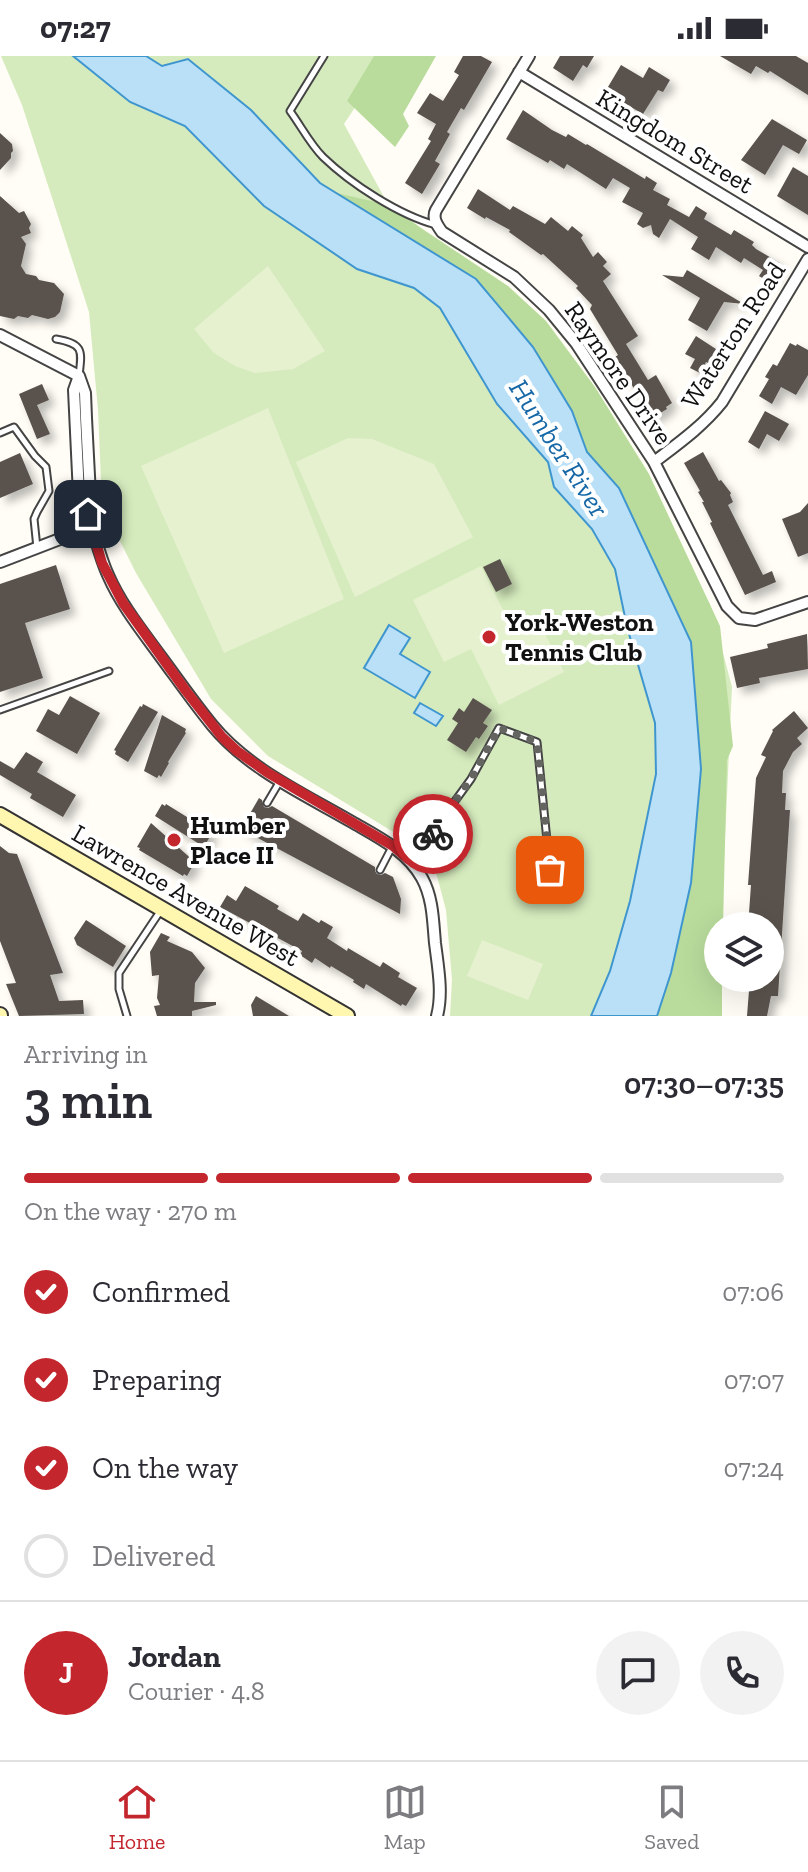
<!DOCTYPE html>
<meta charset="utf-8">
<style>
body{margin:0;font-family:"Zilla Slab",serif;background:#f2f2f3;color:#2b2b33;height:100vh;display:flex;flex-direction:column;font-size:30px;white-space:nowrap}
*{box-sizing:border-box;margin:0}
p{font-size:26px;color:#7c7c81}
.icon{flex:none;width:44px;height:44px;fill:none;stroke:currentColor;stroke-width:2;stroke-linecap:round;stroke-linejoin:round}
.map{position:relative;height:960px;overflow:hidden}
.side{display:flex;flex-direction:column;background:#fff;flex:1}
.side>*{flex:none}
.tools{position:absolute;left:704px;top:856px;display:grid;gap:16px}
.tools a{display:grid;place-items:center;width:80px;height:80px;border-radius:50%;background:#fff;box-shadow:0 8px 32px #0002;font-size:40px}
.pin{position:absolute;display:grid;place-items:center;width:68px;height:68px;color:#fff;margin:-34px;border-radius:16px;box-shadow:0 4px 12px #0006}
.courier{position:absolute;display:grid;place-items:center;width:80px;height:80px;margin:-40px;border:6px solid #c4262e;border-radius:50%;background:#fff;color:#222;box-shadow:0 2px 10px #0007}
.summary em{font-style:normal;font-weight:600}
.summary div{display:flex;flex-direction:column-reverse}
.summary{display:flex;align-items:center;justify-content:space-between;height:136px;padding:0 24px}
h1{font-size:52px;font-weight:600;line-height:60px}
.bar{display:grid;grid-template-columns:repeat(4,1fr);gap:12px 8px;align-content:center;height:96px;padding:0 24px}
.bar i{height:10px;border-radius:6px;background:#e1e1e2}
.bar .selected{background:#c4262e}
.bar p{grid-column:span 4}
.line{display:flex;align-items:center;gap:20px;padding:0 24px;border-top:2px solid #e1e1e2}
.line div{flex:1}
.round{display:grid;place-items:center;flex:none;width:84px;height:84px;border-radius:42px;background:#f2f2f3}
ol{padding:0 24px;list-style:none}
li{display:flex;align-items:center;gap:24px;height:88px}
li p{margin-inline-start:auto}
li .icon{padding:8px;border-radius:50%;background:#c4262e;color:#fff;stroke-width:4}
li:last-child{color:#7c7c81}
li i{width:44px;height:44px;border:4px solid #e1e1e2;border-radius:50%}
.status{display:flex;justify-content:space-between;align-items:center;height:56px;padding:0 40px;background:#fff;direction:ltr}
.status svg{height:22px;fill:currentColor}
.dock{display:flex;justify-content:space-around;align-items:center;height:112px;border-top:2px solid #e1e1e2;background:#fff;font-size:22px;color:#7c7c81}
.dock a{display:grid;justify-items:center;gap:4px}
.dock .selected{color:#c4262e}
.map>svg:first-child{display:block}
</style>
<div class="status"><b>07:27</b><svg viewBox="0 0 49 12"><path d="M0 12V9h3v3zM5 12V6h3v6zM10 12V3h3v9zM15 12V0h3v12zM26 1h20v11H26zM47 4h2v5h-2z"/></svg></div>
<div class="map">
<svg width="808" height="960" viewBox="0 0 808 960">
<defs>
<filter id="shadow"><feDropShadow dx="6" dy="6" stdDeviation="4" flood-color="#0004"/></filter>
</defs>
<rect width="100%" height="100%" fill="#fffdf5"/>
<!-- green -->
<path fill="#d5ebbd" d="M1,0h388l-45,68 40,73 149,126 57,63 120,218 22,83 -11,239h-3l-1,90h-267l2,-36 -6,-70 -9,-34 -10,-16 -22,-21 -137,-83 -57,-57 -75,-126 -34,-68 -4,-95 -9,-98 -67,-207z"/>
<!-- forest -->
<path fill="#b9dc9c" d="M374,0h62l-33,58 6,12 -14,21 -48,-46z
M336,137l49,11 123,82 38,35 49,66 54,87 71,152 13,120 -6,14 -4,166h-5v52h4v38h-65l14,-43 20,-90 10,-114 -10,-127 -72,-154 -32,-36 -15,-41z"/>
<!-- pitch -->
<path fill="#e6f2cf" d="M268,210l57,85 -32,18 -38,4 -20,-7 -21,-13 -20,-24z
M268,352l76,191 -120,54 -83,-187z
M348,382l24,1 62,25 39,73 -118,60 -59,-135z
M481,510l30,60 24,-12 29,58 -65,33 -28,-56 -27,13 -31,-62z
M482,884l61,24 -15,36 -61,-24z"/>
<!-- water -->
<path fill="#b9e0f7" stroke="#3f96cf" stroke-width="2" d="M73,0h73l16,10 26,-7 63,51 69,73 156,96 57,68 39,64 15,41 32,36 72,154 10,127 -10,114 -20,90 -14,43h-66l19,-45 20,-70 26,-127 -1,-51 -28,-96 -12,-58 -23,-40 -38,-42 -6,-25 -51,-58 -57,-96 -26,-20 -57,-19 -93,-63 -79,-80 -55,-24z
M389,569l21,13 -10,16 30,18 -15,26 -51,-30z
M420,647l23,13 -7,10 -22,-13z"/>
<!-- building -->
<path fill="#5a524d" filter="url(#shadow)" d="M463,0h18l11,6 -28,48 -3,-2 -14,24 3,2 -15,27 5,3 -18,30 -17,-11 26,-42 -3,-2 8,-15 -19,-11 13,-20 13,8 16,-26 -5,-3z
M560,0h34l-7,12 -4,-3 -10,16 -20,-13z
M720,0h76l12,7v32l-38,-24 -2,2 -12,-7 -5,8z
M621,9l22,13 6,-11 21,13 -7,12 -5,-2 -15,24 -38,-22z
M523,54l29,20 14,7 2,-3 18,11 1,-1 58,35 1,-3 11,7 -4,7 17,9 -3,6 22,12 7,-11 11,7 -3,6 27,16 3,-5 20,12 -2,3 4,4 24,14 -11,19 -10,-6 4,-6 -19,-12 -3,5 -25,-16 -7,13 -18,-11 7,-12 -28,-18 -11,19 -6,-4 -2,-9 -8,3 -6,-4 6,-11 -21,-11 8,-14 -17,-10 -7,11 -39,-25 -3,5 -14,-9 -2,3 -42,-24z
M772,63l35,21 -8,14 -16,-9 -18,30 -24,-15z
M0,77l12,11 1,7 -2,2v5l-11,12z
M793,111l15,9v39l-31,-19z
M478,133l32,21 3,-4 32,18 6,-7 17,14 4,-5 11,9 -2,3 12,19 5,-5 9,10 -4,4 8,8 -8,7 35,55 -12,8 22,36 8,-5 16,28 -6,4 1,2 -15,9 -27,-44 -3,2 -6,-9 4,-2 -5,-8 3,-2 -28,-46 2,-4 -16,-17 2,-2 -35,-32 -2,1 -32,-23 1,-2 -24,-13 -1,2 -18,-11z
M0,140l19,17 5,-2 7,13 -2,4 2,5 -10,4 5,7 -5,22 5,8 10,2 3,4 15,3 10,11 -4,18 -5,5 -7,2 -16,-4 -4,3 -10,-2 -4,3 -14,-3z
M687,214l57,34 -20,-2 -17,29 -19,-11 12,-22 -38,-23 21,2z
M696,280l23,15 -8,13 -5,-2 -6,11 -10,-5 5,-9 -10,-5z
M790,287l6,3 1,-2 11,6v25l-12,20 -15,-8 -9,17 -13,-8 10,-17 -4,-2 8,-13 4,2z
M42,328l7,16 -12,5 13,29 -13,5 -18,-45z
M765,355l24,13 -10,17 -12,-7 -8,15 -11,-7z
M703,396l16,29 2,-1 10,13 -1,2 3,7 -5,3 35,70 9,-4 4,11 -31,13 -35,-72 2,-1 -10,-20h2l-6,-10 2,-1 -16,-28z
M20,397l13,31 -33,14v-36z
M808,447v50l-10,4 -16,-38 18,-7z
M500,503l12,25 -16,8 -13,-25z
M56,509l14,44 -45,14 18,55 -43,14v-108z
M807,578l1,35 -49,9 1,5 -23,5 -7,-31 38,-9 -1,-4z
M70,640l30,17 -23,41 -41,-23 12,-22 11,6z
M473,642l19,12 -9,13 5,3 -9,13 -3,-2 -10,15 -19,-12 11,-17 -6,-4 7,-11 5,4z
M143,648l15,8 -30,50 -13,-8 1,-3 -2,-1 26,-44 2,1z
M794,655l14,17 -11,10 5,6 -9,8 -10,19 -1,22h4l-1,17h5l-12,186h-7l-4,20h-20l3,-38 20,1v-53h-19l1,-13h-3l2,-28h-3l8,-107 10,-21 -5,-2 12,-24 -1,-1z
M162,659l24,14 -1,3 1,1 -18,29 1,1 -8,14 -2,-2 -2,3 -13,-7z
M26,696l17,10 -6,10 39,23 -13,22 -33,-19 2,-4 -32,-19v-14l14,8z
M259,742l3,2 2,7 4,1 4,-2 103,61v4l2,3 4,1 4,-2 8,4 8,22 -1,15 -159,-85z
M162,748l3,2 1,-2 29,18 1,-1 14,9 -1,1 3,2 -8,14 -49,-31z
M151,767l44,39 -8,14 -3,-2 -1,2 -44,-26 1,-2 -3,-1z
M0,790l9,7 8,1 46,119 -13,2 9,26 24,-1 1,14 -65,2 -13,-32 10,-1 -16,-42z
M245,830l34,20 -2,3 21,12 5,-8 16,10 2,-3 12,7 -6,11 20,13 1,-3 32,19 3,-5 17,11 -2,4 19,11 -11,18 -4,-2 -1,2 -35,-22 -2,5 -11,-7 1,-2 -23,-14 -1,2 -15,-10 -3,5 -12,-8 2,-4 -82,-44 7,-12 9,6z
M86,864l40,26 -13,21 -36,-22 -3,-7z
M161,877l9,4 -3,4 25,11 13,16 -10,15 -1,19h22v3l-24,6v5h-35l-3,-10 6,-1 -3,-7 2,-23 -7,1 -2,-24z
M256,940l33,20h-36l-2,-11z"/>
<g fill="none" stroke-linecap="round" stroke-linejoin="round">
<defs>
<path id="service" d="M324,0l-34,55c11,15 20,33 33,46 28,27 76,58 113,68
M56,283c28,5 26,11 23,37
M0,377l14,-6 21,29 11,11 3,24 -12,21 -3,7 3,29
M0,654l109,-39
M267,747l13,-22
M409,802l16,-12 22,-34 24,-33 28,-51 38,14 13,128 -6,14 -16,4
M380,814l12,-23
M127,960l-8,-27v-16l42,-63"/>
<path id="minor" d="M529,0l-93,154c-4,8 1,15 6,22l72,45 35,33 27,33 78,119 73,144 12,12 16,2 53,-18
M519,16l289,175
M0,279l79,41 6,17 1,25 4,77 -3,14
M79,320l-5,14 5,105c14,25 17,54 29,80 13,30 34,56 53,82 17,23 33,46 51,68 36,44 92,69 140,97 26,15 55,29 70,56 11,20 11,43 13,65 3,24 8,50 2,73
M654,406c25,-19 49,-36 68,-60l86,-143
M0,506l91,-35"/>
<path id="secondary" d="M0,759l347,201
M0,959v1"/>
</defs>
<!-- service casing -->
<use href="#service" stroke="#444" stroke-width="9"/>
<!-- minor casing -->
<use href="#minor" stroke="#444" stroke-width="14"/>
<!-- secondary casing -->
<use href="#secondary" stroke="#333" stroke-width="18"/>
<!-- service -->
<use href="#service" stroke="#fff" stroke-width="5"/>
<!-- minor -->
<use href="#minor" stroke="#fff" stroke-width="10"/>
<!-- secondary -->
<use href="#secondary" stroke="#fff6b0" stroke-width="14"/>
</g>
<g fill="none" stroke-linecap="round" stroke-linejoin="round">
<!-- done -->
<path stroke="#646461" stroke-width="8" stroke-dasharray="0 14.4" d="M433,778l14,-22 24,-33 28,-51 38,14 13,128"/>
<!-- route -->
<path stroke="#c4262e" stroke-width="10" d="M88,458l14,49 21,40 63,88 36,46 15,14 31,22 125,73 15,13 17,-13 8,-12"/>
</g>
<!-- markers -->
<g fill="#c4262e" stroke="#fff" stroke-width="3">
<circle cx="489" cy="581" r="8"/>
<circle cx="174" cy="784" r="8"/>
</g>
<g text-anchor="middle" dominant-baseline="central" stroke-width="8" stroke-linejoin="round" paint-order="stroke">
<!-- street labels -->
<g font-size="26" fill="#111" stroke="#fff">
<text transform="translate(675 85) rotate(31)">Kingdom Street</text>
<text transform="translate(733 279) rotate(-57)">Waterton Road</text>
<text transform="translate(619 317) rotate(55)">Raymore Drive</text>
<text transform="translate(186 839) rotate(30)">Lawrence Avenue West</text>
</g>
<!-- poi labels -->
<g font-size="26" font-weight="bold" fill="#111" stroke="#fff" text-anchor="start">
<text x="505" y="566">York-Weston<tspan x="505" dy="30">Tennis Club</tspan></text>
<text x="190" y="769">Humber<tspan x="190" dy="30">Place II</tspan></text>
</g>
<!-- water labels -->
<g font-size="28" font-style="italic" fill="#1768a6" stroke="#fff">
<text transform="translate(559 392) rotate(57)">Humber River</text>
</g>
</g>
</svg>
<div class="tools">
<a><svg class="icon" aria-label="layers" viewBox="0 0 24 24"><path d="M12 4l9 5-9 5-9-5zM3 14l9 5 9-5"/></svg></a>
</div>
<div class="pin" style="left:550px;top:814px;background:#ea580c"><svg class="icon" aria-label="bag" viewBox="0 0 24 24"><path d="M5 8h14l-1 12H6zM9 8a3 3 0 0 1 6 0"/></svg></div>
<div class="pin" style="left:88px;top:458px;background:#1f2937"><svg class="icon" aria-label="home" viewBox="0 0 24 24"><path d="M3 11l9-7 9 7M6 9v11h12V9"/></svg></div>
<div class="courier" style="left:433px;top:778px"><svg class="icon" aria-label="bike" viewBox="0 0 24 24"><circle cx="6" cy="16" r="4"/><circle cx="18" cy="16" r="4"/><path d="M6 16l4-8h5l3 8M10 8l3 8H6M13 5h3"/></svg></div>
</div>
<section class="side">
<div class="summary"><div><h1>3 min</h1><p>Arriving in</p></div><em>07:30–07:35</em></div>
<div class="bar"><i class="selected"></i><i class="selected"></i><i class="selected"></i><i></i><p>On the way · 270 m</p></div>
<ol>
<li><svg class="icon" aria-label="check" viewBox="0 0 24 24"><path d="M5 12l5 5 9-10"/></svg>Confirmed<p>07:06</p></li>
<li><svg class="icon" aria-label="check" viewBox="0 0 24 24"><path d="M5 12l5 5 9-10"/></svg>Preparing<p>07:07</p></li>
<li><svg class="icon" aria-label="check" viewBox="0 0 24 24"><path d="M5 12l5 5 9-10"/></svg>On the way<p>07:24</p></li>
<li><i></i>Delivered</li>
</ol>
<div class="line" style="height:144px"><b class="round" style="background:#c4262e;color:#fff">J</b><div><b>Jordan</b><p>Courier · 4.8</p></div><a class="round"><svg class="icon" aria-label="chat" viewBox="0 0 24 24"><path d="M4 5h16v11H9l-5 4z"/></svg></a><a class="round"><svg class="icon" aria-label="phone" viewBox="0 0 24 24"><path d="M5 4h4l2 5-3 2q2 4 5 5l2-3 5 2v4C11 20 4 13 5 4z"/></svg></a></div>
</section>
<nav class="dock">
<a class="selected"><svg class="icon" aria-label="home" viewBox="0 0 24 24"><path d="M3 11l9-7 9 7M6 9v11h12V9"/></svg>Home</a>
<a><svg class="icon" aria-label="map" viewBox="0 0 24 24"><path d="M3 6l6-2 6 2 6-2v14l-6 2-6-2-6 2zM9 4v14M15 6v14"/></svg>Map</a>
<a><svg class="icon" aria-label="saved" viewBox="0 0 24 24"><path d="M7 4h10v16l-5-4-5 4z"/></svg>Saved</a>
</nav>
